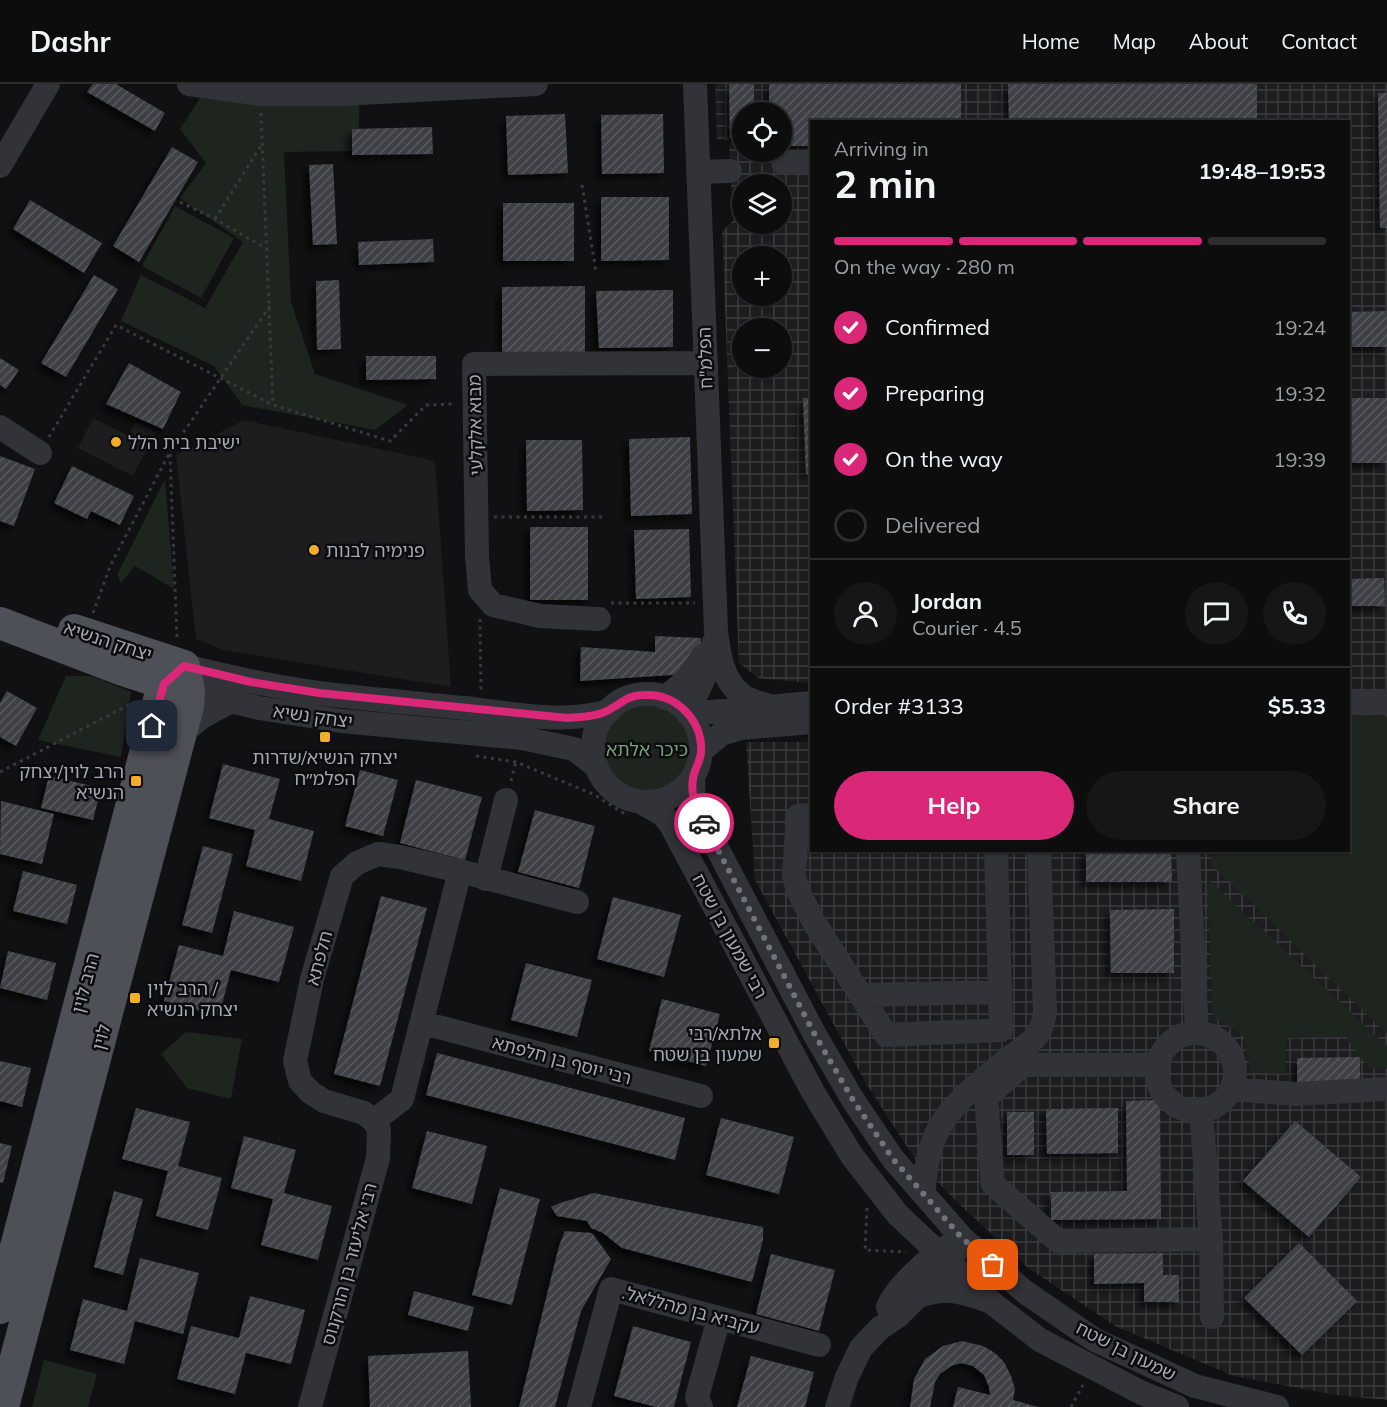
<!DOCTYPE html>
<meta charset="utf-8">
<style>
body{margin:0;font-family:Mulish,"Noto Sans Hebrew",sans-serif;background:#161617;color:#f1f3f6;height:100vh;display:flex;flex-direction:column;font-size:22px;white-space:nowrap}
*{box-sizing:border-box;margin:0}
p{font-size:20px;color:#9a9c9e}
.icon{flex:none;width:33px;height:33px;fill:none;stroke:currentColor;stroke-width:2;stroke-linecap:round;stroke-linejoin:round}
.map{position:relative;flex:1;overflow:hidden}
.sheet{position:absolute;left:810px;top:36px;width:540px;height:732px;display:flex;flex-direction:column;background:#0d0d0e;border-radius:0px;box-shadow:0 2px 4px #0004,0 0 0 2px #2d2d2e}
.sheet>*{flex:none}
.buttons{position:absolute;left:732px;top:18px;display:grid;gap:12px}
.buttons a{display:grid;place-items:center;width:60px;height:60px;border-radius:50%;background:#0d0d0e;box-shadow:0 2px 4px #0004,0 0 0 2px #2d2d2e;font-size:30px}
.pin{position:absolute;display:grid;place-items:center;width:51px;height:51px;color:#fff;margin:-26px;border-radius:12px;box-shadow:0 3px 9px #0006}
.courier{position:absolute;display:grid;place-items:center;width:60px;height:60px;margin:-30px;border:4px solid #db2777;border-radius:50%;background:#fff;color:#222;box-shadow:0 2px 8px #0007}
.headline em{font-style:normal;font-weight:700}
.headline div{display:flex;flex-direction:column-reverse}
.headline{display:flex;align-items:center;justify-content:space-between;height:102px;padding:0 24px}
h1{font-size:39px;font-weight:700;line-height:45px}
.bar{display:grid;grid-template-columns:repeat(4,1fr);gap:9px 6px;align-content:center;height:72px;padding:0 24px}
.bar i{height:8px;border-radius:4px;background:#2d2d2e}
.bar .on{background:#db2777}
.bar p{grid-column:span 4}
.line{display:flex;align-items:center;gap:15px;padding:0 24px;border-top:2px solid #2d2d2e}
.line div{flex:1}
.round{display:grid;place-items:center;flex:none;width:63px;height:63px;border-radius:32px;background:#161617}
ol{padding:0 24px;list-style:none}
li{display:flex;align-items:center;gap:18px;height:66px}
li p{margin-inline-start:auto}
li .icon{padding:6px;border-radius:50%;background:#db2777;color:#fff;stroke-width:4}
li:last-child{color:#9a9c9e}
li i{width:33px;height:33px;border:3px solid #2d2d2e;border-radius:50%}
.button{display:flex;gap:12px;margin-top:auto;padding:12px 24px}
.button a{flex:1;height:69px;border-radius:36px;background:#db2777;color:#fff;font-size:24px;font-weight:700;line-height:69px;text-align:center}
.button a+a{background:#161617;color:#f1f3f6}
header{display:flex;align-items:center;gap:36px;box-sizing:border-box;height:84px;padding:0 30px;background:#0d0d0e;border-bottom:2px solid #2d2d2e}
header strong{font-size:28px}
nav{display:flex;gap:33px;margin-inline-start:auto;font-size:21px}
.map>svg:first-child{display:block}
</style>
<header>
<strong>Dashr</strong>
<nav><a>Home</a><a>Map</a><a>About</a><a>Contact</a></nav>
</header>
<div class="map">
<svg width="1387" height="1323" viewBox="0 0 1387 1323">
<defs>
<pattern id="industrial-grid" width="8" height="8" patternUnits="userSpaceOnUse" patternTransform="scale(1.5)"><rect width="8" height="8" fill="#1d1d20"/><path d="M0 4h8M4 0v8" fill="none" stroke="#3b3b3e"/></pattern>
<pattern id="building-hatch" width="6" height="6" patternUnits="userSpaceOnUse" patternTransform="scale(1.5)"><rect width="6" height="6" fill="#404146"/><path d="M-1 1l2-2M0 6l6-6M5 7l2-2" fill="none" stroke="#585a5e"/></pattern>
<filter id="shadow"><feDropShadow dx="-5.5" dy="5.5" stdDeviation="3" flood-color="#0009"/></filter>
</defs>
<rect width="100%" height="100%" fill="#111113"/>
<!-- built -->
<path fill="#1d1d20" d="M93,334l36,18 7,-14 20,10 -23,44 -55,-28z
M244,336l191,41 16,226 -227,-37 -28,-11 -20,-184z"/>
<!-- industrial -->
<path fill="url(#industrial-grid)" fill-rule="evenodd" d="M715,0h672v1316l-51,-5 -102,-19 -119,-50 -88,-59 -72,-67 -40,-41 -50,-77 -110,-202 -9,-138h65l1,108h536v-728h-536l-1,561 -53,-5 -19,-15 -17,-432 11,-10 -4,-80 -12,-2zM742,28h40v40h-40zM742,100h40v40h-40zM742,172h40v40h-40zM742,244h40v40h-40z"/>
<!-- green -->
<path fill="#1d251e" d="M209,0h151l-2,67 -74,1 7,150 24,72 93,31 -33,25 -133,-25 -28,-39 -93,-45 20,-46 64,33 38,-66 -63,-44 26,-35 -26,-34z
M175,122l59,32 -33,60 -59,-32z
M165,395l9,110 -39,-23 -14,17 -4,-8z
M66,592h26l39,16 -10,65 -83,-17z
M604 665a43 43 0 1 1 86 0a43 43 0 1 1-86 0Z
M1384,631l3,3v316l-175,-169 -1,-14 137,-1 1,-134z
M1207,794l180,168v23h-17l-24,-32 -60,1v36l-34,-1 -9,-37 -30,-20z
M186,948l56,7 -11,60 -44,-11 -26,-34z
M44,1276l53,14 -9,33h-56z"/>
<!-- building -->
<path fill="url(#building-hatch)" filter="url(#shadow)" d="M93,0h23l49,29 -10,18 -68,-39z
M729,0h25v28h-12v26h-12z
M769,0h192v38h-149v24h-30v-34h-13z
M1008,0h249v38h-248z
M1378,9h9v135h-7z
M565,30l3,59 -60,2 -2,-59z
M663,30l1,59 -62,1 -1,-59z
M432,43l1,27 -81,1v-26z
M172,63l26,15 -59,100 -26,-16z
M333,80l4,80 -24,1 -4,-80z
M1348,85h3l1,115h-4z
M601,113h68v63l-68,1z
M30,116l72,43 -18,30 -71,-44z
M503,119h71v58h-71z
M433,155l1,23 -75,3 -1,-23z
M94,191l24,14 -52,88 -25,-14z
M339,196l2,69 -24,1 -1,-69z
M585,202v67h-83v-66z
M673,206v57l-74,1 -3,-57z
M1387,227v36h-39v-35z
M366,272h70v23l-70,1z
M0,274l19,12 -13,19 -6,-4z
M129,279l52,29 -18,37 -57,-25z
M803,314h9v75l-6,1z
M1348,314h39v65h-39z
M690,353l2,77 -61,2 -2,-77z
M526,356h56l1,70 -56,1z
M0,372l35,13 -21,57 -14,-5z
M72,382l62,30 -14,29 -29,-14 -4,8 -33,-16z
M530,443h58v73h-58z
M689,445l2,68 -55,2 -2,-69z
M1384,494l1,28h-37v-27z
M655,552l46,2v19l-14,17 -107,7 1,-34 74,5z
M7,607l30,17 -21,38 -16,-9v-34z
M223,680l57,15 -11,40 45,12 -13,50 -55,-15 9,-36 -46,-12z
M360,686l38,10 -15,56 -38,-10z
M49,692l52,12 -8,32 -52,-12z
M416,696l66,17 -17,63 -65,-17z
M1,717l53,13 -12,50 -42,-10z
M535,726l60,16 -16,62 -61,-16z
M203,762l30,8 -21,79 -30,-8z
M1086,766h85l1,32h-86z
M23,787l54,14 -10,39 -54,-13z
M381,812l46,12 -47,178 -46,-12z
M613,813l68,18 -17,62 -67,-18z
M1174,825v64h-63l-1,-63z
M234,827l60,16 -15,55 -48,-12 -12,46 -55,-15 15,-56 44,11z
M8,867l48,12 -9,37 -47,-12z
M526,879l66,17 -15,57 -66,-17z
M662,915l58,15 -14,52 -57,-15z
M437,969l248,65 -10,42 -249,-65z
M1360,973v26l-63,1v-26z
M0,977l31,7 -9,39 -22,-6z
M1160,1016l1,119 -110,1v-28l76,-1 -1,-90z
M136,1024l54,14 -12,44 44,12 -14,52 -52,-14 12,-45 -46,-12z
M1118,1024v45l-71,1 -1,-45z
M1007,1028h27v43h-27z
M721,1034l73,19 -15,57 -73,-19z
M1295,1037l66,56 -52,60 -66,-56z
M427,1047l60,15 -15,58 -60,-16z
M244,1052l52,14 -12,43 48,13 -14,54 -57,-15 12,-46 -42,-11z
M0,1059l12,3 -9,37 -3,-1z
M500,1104l40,11 -28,106 -40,-10z
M114,1107l29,8 -20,76 -29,-8z
M594,1109l169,34v13l-11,42 -130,-34 -19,-15 -12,-5 -4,-7 -30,-5 -6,-9 9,-4z
M565,1147l27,2 19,26 -30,52 -26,96h-36l40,-161z
M1299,1159l58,58 -55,54 -58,-57z
M1163,1169v22h16v27h-35v-19l-50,1v-30z
M771,1170l64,16 -16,61 -63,-17z
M140,1174l59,15 -16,61 -48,-13 -11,43 -54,-14 13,-51 44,12z
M414,1207l60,16 -6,24 -60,-16z
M250,1212l55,14 -14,54 -45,-11 -11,41 -58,-15 14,-53 48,12z
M633,1242l58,16 -17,65h-18l-42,-11z
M962,1257l21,5 12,7 9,9 7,14 4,13 -2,11 25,7h-85l5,-20 32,8 -1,-8 -5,-12 -11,-9 -12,-3 -10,3 -11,8 -5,8 -5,25h-20l4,-28 11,-20 18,-13z
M468,1267l3,56h-101l-2,-51z
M751,1272l63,16 -9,35h-68z"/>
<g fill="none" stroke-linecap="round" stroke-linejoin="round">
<!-- path -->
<path stroke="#383a3f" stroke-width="3" stroke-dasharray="3 4.5" stroke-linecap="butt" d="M261,29l12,292
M582,101l14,87
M180,118l35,17 52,30
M215,135l47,-75
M49,353l67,-112 157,80 117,36 36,-36 29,-1
M170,370l7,185
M494,433h109
M611,519h84
M93,529l18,-49 59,-112 100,-146
M480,535l1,71
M476,672l40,6 77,32 32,20
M0,688l134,-70
M511,697l5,-20
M867,1124l-2,42 41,2
M1071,1323l12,-22"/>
<!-- minor -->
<path stroke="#323338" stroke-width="24" d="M189,0l71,10h80l196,-10
M695,0l21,547c3,23 6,50 27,65 7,5 18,7 27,10
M783,78h29
M0,82l48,-82
M698,88l32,-1
M0,343l40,26
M599,535l-59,-3 -47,-11 -13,-15 -3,-34 -3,-192 231,-1
M184,582c45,11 89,21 134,27 49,6 97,10 146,15 47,5 98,17 145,3
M189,607l70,17 83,13 180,17 52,11 22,17
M593 664a54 54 0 1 1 108 0a54 54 0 1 1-108 0Z
M665,614l22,-19 17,-24
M1348,619l39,-1
M686,627c14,-21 24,-43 28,-69
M688,630l124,-11
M180,651l22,-18 29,-16
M701,667l20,-17 19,-6 72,-6
M693,693l1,27 121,231 38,65 40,59 69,79 63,54 70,48 100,46 82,21
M641,718l21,12 8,9 143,269 39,64 46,59 93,87 49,38 102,53 35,14
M812,731l-14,1 -4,60 4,15 17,33 71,111 115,-5 -5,-180
M1188,766l9,183
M486,795l20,-79
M862,911l138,-3
M423,939l278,73
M1157 988a39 39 0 1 1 78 0a39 39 0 1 1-78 0Z
M1158,981h-135l-37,32 7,87 65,57 153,-2
M1232,1005l63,5 92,-5
M1201,1027l10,128 1,78
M374,1037l28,-22 58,-228
M924,1110c1,-72 34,-94 85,-136 10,-8 26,-16 31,-28 3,-5 4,-13 5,-18l-6,-162
M916,1213c30,-10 40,-7 70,3
M888,1223c9,-21 42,-51 62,-62
M310,1323l68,-249 1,-28 -5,-9 -10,-8 -40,-12 -14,-9 -10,-11 -5,-20 17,-82 30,-103 15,-13 21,-9 22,3 60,14 117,31
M579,1323l32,-118 208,56
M701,1323l-4,-10 22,-79
M837,1323l10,-30 14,-29 19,-20 18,-12 52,-52 6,-13"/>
<!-- major -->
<path stroke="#4e5057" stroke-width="32" d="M0,539l123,47 62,20
M74,546l110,36
M0,1224l160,-612 4,-12 20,-18
M3,1323l185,-701 1,-15 -5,-25"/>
</g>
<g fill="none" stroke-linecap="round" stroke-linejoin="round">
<!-- done -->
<path stroke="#6f737c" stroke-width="6" stroke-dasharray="0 10.8" d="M704,739l111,212 38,65 40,59 69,79 31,27"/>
<!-- route -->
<path stroke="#db2777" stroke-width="8" d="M152,642l12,-42 20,-18 67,16 68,11 248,25c13,-1 28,-1 40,-7 14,-7 20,-16 37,-16 33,-2 59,26 57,58 -1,9 -7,17 -8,26 -3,16 4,30 11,44"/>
</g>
<!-- markers -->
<g fill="#f2ad29" stroke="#0c0c0e" stroke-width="2">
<circle cx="116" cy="358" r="6"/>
<circle cx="314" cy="466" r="6"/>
<rect x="319" y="647" width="12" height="12" rx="3"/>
<rect x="130" y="691" width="12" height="12" rx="3"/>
<rect x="129" y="908" width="12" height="12" rx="3"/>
<rect x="768" y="953" width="12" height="12" rx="3"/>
</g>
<g text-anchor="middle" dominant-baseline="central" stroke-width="5" stroke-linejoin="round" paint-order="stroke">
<!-- street labels -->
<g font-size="18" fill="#a2a8b4" stroke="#0c0c0e">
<text transform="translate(705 274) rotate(-92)">הפלמ"ח</text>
<text transform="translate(475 341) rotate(-91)">מבוא אלקלעי</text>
<text transform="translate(108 557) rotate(18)">יצחק הנשיא</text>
<text transform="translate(313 632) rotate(8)">יצחק נשיא</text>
<text transform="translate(730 852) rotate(62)">רבי שמעון בן שטח</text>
<text transform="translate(319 874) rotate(-75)">חלפתא</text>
<text transform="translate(85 899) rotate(-75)">הרב לוין</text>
<text transform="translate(101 953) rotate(-75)">לוין</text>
<text transform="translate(562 976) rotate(15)">רבי יוסף בן חלפתא</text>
<text transform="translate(349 1180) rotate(-75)">רבי אליעזר בן הורקנוס</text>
<text transform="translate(691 1226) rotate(15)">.עקביא בן מהללאל</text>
<text transform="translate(1126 1267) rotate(27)">שמעון בן שטח</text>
</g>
<!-- poi labels -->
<g font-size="18" fill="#a2a8b4" stroke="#0c0c0e" text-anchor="start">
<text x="128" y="358">ישיבת בית הלל</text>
<text x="326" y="466">פנימיה לבנות</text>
<text x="325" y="673" text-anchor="middle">יצחק הנשיא/שדרות<tspan x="325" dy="21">הפלמ״ח</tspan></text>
<text x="124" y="687" text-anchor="end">הרב לוין/יצחק<tspan x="124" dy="21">הנשיא</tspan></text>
<text x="147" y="904">הרב לוין /<tspan x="147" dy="21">יצחק הנשיא</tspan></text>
<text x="762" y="949" text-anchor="end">אלתא/רבי<tspan x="762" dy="21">שמעון בן שטח</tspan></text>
</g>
<!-- park labels -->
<g font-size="18" fill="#799f7b" stroke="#0c0c0e">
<text x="647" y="665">כיכר אלתא</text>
</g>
</g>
</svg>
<div class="buttons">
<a><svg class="icon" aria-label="locate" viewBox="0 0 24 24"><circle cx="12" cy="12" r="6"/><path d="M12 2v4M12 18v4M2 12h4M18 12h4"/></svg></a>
<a><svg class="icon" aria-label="layers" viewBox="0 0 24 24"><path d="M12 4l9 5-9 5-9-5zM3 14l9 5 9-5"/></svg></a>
<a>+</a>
<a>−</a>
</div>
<div class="pin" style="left:993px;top:1181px;background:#ea580c"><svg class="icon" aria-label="bag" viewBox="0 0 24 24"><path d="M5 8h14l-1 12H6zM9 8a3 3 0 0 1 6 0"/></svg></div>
<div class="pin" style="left:152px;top:642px;background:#1f2937"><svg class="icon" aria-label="home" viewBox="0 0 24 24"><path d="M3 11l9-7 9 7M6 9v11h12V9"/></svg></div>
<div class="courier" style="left:704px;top:739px"><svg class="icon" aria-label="car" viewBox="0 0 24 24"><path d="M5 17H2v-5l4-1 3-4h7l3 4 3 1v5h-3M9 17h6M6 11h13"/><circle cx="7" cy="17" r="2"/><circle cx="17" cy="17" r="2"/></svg></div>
<section class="sheet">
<div class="headline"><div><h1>2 min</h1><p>Arriving in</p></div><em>19:48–19:53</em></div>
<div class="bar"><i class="on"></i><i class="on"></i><i class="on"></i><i></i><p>On the way · 280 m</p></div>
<ol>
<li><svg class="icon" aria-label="check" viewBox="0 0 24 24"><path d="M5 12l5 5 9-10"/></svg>Confirmed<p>19:24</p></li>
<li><svg class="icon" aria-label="check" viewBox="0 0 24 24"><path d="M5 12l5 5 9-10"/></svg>Preparing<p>19:32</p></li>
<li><svg class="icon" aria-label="check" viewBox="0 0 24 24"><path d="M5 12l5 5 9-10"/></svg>On the way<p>19:39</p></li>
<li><i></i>Delivered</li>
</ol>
<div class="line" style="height:108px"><a class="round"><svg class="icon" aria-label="person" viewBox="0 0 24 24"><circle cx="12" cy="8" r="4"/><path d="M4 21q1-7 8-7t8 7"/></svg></a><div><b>Jordan</b><p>Courier · 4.5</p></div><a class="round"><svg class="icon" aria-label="chat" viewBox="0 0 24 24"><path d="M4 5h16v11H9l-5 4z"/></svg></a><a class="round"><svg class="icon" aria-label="phone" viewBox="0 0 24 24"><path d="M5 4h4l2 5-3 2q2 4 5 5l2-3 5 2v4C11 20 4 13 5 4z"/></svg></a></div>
<div class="line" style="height:78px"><div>Order #3133</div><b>$5.33</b></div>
<div class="button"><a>Help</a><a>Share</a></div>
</section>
</div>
